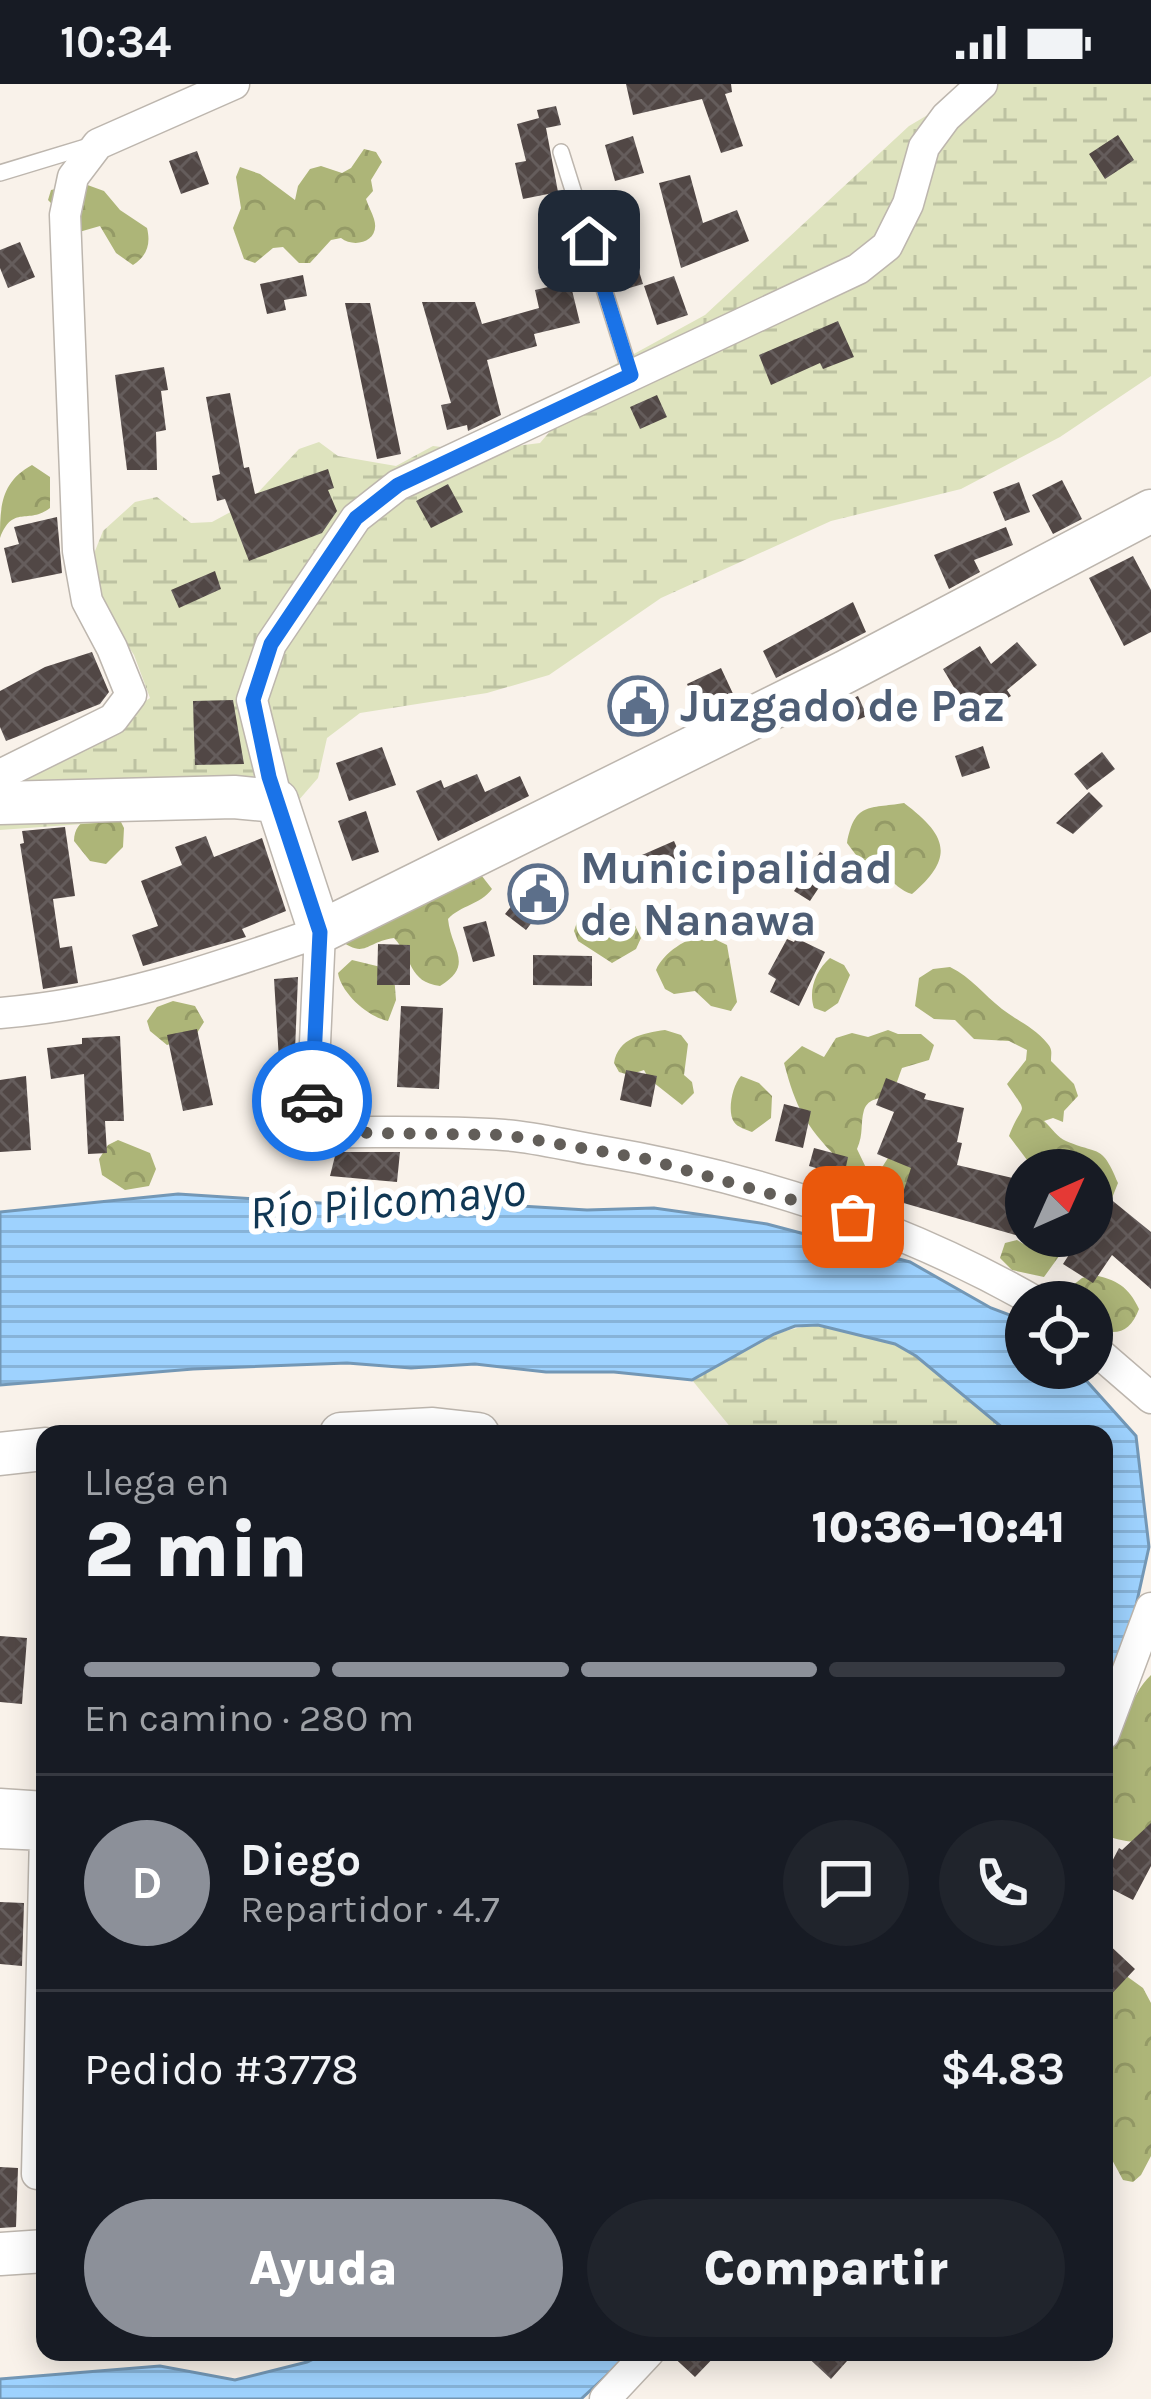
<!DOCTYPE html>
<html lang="es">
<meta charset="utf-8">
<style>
body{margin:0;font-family:Karla,sans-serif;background:#20242c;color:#f1f3f6;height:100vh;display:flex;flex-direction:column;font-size:45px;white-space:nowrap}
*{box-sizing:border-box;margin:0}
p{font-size:39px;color:#9ea1a6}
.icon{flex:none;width:66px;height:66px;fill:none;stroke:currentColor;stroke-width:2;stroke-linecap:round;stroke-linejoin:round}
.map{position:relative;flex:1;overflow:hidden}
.panel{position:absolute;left:36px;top:1341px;width:1077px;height:936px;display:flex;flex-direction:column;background:#171b24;border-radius:24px;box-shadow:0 6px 30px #0003}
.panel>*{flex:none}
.needle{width:78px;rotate:45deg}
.tools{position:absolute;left:1005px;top:1065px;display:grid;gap:24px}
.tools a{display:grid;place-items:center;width:108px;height:108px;border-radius:50%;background:#171b24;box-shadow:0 6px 30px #0003;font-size:60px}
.pin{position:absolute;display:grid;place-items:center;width:102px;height:102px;color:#fff;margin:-51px;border-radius:24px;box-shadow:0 6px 18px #0006}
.courier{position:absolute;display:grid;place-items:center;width:120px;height:120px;margin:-60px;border:9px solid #1a73e8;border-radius:50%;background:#fff;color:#222;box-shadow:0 3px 15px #0007}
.overview em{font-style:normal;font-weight:800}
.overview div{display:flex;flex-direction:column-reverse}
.overview{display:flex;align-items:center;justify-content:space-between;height:204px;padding:0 48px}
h1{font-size:78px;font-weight:800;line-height:90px}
.bar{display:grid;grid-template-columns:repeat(4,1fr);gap:18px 12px;align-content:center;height:144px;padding:0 48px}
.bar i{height:15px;border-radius:9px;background:#363941}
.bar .current{background:#8c9099}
.bar p{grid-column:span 4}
.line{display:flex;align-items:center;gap:30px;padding:0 48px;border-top:3px solid #363941}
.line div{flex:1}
.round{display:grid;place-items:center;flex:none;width:126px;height:126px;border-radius:63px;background:#20242c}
.action{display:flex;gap:24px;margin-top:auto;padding:24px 48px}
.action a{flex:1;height:138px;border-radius:72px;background:#8c9099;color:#fff;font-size:48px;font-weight:800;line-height:138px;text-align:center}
.action a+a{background:#20242c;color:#f1f3f6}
.status{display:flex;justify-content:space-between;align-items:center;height:84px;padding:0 60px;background:#171b24;direction:ltr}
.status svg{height:33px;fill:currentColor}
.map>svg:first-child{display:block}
</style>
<div class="status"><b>10:34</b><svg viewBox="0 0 49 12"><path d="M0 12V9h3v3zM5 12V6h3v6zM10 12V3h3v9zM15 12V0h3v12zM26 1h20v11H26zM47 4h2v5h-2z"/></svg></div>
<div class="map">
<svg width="1151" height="2315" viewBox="0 0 1151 2315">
<defs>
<pattern id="forest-crowns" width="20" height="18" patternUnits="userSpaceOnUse" patternTransform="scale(3)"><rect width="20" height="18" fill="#adb578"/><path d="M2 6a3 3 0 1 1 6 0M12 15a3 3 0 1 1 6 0" fill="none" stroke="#949a66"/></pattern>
<pattern id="wetland-marsh" width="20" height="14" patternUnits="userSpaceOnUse" patternTransform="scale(3)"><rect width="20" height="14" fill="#dee3be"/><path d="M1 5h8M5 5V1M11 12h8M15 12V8" fill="none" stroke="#bdc2a2"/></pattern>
<pattern id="water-rules" width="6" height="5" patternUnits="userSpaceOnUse" patternTransform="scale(3)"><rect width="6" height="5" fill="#9ed2fe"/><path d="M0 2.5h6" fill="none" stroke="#87b3d8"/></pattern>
<pattern id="building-cross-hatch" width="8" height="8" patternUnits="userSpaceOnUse" patternTransform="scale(3)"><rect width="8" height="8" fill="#514745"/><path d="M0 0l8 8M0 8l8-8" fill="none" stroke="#655d5c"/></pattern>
</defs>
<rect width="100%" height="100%" fill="#f9f2ea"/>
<!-- forest -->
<path fill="url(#forest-crowns)" d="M364,65l12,3 6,10 -11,18 2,11 -7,8c2,7 6,13 8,20 7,22 -19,30 -33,19l-10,2 -21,23h-11l-16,-16 -10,1 -18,15 -11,-4 -11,-31 8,-20 -5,-31 4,-10 20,7 35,26 3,-14 12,-17 11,-3 21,7 9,-5z
M82,99l22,8 16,19 27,18c4,16 0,28 -14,37l-17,-12 -16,-27 -21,6 -31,-32 3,-10z
M32,381l18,12v31c-22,17 -37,-4 -50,30 0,-32 1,-56 32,-73z
M904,719c41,31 53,53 8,91 -21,-6 -31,-32 -53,-35l-12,-16c8,-41 21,-34 57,-40z
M117,730l7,14 -1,19 -17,17 -16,-3 -16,-20c1,-25 22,-24 43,-27z
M478,787l14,18c-12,16 -31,16 -44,30 3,31 27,46 -8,67 -32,-4 -27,-28 -46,-48 -30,4 -28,23 -58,-1z
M611,825l20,8 10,21 -5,11 -24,14 -34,-22 -4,-10 3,-9z
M706,851l21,10 10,57 -6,9 -20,-5 -16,-15 -21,3 -9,-5 -9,-19c7,-17 31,-33 50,-35z
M830,874l14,7 6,10 -12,28 -13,9 -11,-4c-6,-18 2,-38 16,-50z
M352,876l33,8 9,7 2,25 -8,21c-20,-4 -47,-28 -50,-48z
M950,883c22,11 33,27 52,42 14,11 33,19 45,34 6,7 4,9 4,18l23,23 4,12 -14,15 -1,11 -10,-4 -9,3c7,6 14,17 22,20 32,14 36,2 52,42l-8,20 -18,7v-40l-59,-2 -24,-32c14,-37 21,-18 -2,-52l19,-24 1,-10 -18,-9 -35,-2 -19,-19 -21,-1 -19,-13 4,-28 14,-9z
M173,917l22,5 9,16 -9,14 -28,9 -17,-14 -3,-10 10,-14z
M665,946l16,5 7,9 -4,31 8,7 2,11 -12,12 -33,-26 -5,-9 -15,5 -10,-3 -5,-9c4,-25 29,-30 51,-33z
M888,946l10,4h23l13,11 -5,15 -27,8c-3,7 -6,21 -13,26 -9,6 -20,3 -25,16 -4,14 0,23 -7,39l12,25 10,-2 9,-14 26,2 -7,32 -15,7 -10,12 -30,-19h-23l-11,-15 19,-12 1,-6c-33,-34 -42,-51 -54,-96l18,-17 22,11 12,-19 16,-5 16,4z
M741,992l18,7 13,13 -1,22 -19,14c-5,-2 -15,-5 -18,-10 -7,-10 -2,-36 7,-46z
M118,1056l32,13 6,16 -7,17 -24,4 -23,-15 -3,-16 9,-14z
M1053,1152h13l-4,16 -18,25 -32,-7 -12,-12 5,-15 12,-3 15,9h11z
M1093,1191c23,4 36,12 46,34 -9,24 -23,28 -47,18v-25h-40l30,-24z
M1151,1591v162c-14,9 -32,3 -47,-2v-81c21,-23 24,-57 47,-79z
M1125,1891l18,13 8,15v153l-10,19 -8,7 -10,-2 -19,-35v-165z"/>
<!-- wetland -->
<path fill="url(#wetland-marsh)" d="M980,0h171v292l-91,61 -99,52 -130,32 -170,77 -112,77 -62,18 -127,20 -33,25 -9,40 -27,31 -291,21v-54l78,-28 72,-50 -16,-43 -38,-59 -1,-45 8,-20 32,-29 22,-5 34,26 21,-1 37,-20 50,-53 20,-7 19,14 58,10 37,-20 41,5 66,-8 61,-71 104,-57 204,-189z
M818,1241l77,19 21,12 94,78h-274l-44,-54c39,-24 79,-52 126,-55z"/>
<!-- water -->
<path fill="url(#water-rules)" stroke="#7397b5" stroke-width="3" d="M178,1110l157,10 138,-1 114,7 67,-2 113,16 143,38 81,46 35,13v47h49l61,68 13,111 -14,63 -31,84v-260h-94l-94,-78 -21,-12 -77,-19 -23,1 -21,8 -82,46 -78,-8h-68l-71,-8 -64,4 -64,-5 -154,6 -193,16v-173z
M329,2268h303l-51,47h-581v-20l160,-13 75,14 72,-18z"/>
<!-- building -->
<path fill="url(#building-cross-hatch)" d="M626,0h105l1,8 -7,2 18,52 -22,7 -19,-54 -69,16z
M556,22l5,19 -15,3 12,64 -35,7 -8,-36 11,-2 -9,-37 22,-6 -2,-8z
M1118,51l16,25 -29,19 -16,-25z
M633,52l11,37 -29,8 -10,-36z
M197,67l12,33 -28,10 -12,-33z
M690,91l13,48 34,-13 12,31 -68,27 -22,-85z
M629,155l14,45 -24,7 -14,-44z
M20,158l15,35 -27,11 -8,-20v-18z
M303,191l4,21 -23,4 2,10 -19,4 -7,-30z
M674,192l14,39 -31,10 -13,-39z
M570,198l10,41 -46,11 3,12 -50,14 14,55 -33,16 -1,-6 -20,5 -6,-25 10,-2 -29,-101h53l7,22 57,-16 -4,-18z
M345,219h25l31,151 -24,5z
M838,237l16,36 -31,12 -3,-6 -49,22 -12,-30z
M164,283l4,23 -7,1 5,39 -10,2 1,38h-30l-12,-95z
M230,309l14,75 5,-1 6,27 73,-25 6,19 -6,2 9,21 -15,22 -73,28 -24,-62 -8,2 -5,-25 8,-2 -14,-77z
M657,311l10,22 -27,12 -10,-22z
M1062,396l20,39 -29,15 -21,-39z
M1019,398l11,30 -25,9 -12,-29z
M448,400l15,28 -32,16 -15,-27z
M57,433l5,56 -50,10 -8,-35 15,-4 -5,-17z
M1006,443l7,18 -39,15 6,12 -31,17 -15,-34z
M1133,472l18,34v42l-27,14 -35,-68z
M215,487l6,18 -42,19 -8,-18z
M853,518l13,30 -90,46 -13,-27z
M1017,558l20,23 -30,25 4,6 -38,23 -30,-50 37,-23 11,18z
M92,568l17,40 -9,12 -94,37 -6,-14v-36l45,-24z
M721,584l14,30 -34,17 -14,-31z
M649,605l14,25 -37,19 -13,-25z
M858,612l9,20 -24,10 -8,-20z
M233,616l11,64 -49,1 -2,-64z
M983,662l7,22 -28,9 -7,-21z
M382,663l14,38 -47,16 -13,-38z
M1102,668l13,17 -28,21 -13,-16z
M477,690l8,18 35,-16 9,20 -91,45 -22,-50 25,-11 3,8z
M1089,708l14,14 -30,28 -17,-11z
M366,727l13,41 -27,9 -14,-40z
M65,743l10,69 -22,3 7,49 12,-2 6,37 -35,6 -23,-145 4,-1 -2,-12z
M206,752l8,21 48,-19 24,73 -44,18 4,8 -103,29 -11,-31 26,-9 -17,-45 41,-16 -7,-18z
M674,757l14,32 -32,14 -14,-32z
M820,768l16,10 -26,39 -16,-10z
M535,793l20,16 -29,37 -21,-16z
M486,837l9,35 -22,6 -10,-35z
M796,854l29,14 -26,54 -29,-14 6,-13 -8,-5 19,-35 7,3z
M378,860l32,1v40h-33z
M533,871l59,1v30l-59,-1z
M298,893l-4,98 -14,1 -6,-97z
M401,922l42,2 -4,81 -42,-2z
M197,945l16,76 -30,6 -16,-76z
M120,952l4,85h-19l2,32 -19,1 -4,-80 -33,5 -4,-31 35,-4v-6z
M626,986l31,6 -6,31 -31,-7z
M26,992l5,74 -31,2v-72z
M886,994l40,16 -2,5 40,9 -7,34 5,1 -5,22 69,16v40l-4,16 -122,-35 11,-34 -34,-14 17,-42 -18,-7z
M784,1020l27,7 -8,37 -28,-7z
M814,1064l34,9 -4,19 -35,-10z
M336,1068h64l-3,30 -67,-6z
M1103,1109l48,39v57l-39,-34 -19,28 -30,-19 18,-28h11v-27z
M0,1552l27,2 -5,66 -22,-2z
M1151,1739v43l-18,34 -29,-15v-8l15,-29 3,2z
M0,1818l24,1 -2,63 -22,-2z
M1104,1856l31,29 -31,33z
M0,2083l18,1 -2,59 -16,1z
M668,2268h51l-24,25z
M802,2268h53l-24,27z"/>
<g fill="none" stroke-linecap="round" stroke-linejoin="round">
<defs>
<path id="lane" d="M561,68l70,223
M0,89l89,-27"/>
<path id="street" d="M0,691l113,-56 18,-24 -19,-47 -25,-47 -9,-50 -13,-336 8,-38 25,-33 136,-60
M277,717l-25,-101 19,-56 85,-126 42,-33 460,-216 29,-23 21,-42 16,-57 22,-30 36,-33
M0,929c114,-9 213,-44 320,-81l-9,200c64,1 129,-2 193,3 30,2 61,10 91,15 154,26 305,74 441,152
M1092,1263l59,51
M1104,1650l47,-126
M0,1720l45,3
M0,1749l45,2 -8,339
M605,2315l44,-47"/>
<path id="secondary" d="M0,719l234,-6 43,4 43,131 525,-260 306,-161
M341,1350l92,-5 45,5
M0,1370l45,-5
M0,2170l45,-3"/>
</defs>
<!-- lane casing -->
<use href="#lane" stroke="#bdb6ae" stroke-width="18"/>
<!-- street casing -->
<use href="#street" stroke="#bdb6ae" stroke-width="33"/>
<!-- secondary casing -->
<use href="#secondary" stroke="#bdb6ae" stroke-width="45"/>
<!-- lane -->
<use href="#lane" stroke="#fff" stroke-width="15"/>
<!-- street -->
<use href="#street" stroke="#fff" stroke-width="30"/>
<!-- secondary -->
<use href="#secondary" stroke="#fff" stroke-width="42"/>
</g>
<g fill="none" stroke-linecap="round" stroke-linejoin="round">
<!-- done -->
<path stroke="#625e59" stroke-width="12" stroke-dasharray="0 21.6" d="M312,1017l-1,31 195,3 140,24 207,58"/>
<!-- route -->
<path stroke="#1a73e8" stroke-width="15" d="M312,1017l8,-169 -51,-155 -16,-77 18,-56 85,-126 42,-33 233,-110 -42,-134"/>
</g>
<!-- icons -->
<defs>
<symbol id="civic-ring" viewBox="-11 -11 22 22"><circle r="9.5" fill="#fff" stroke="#5c6f8a" stroke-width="1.5"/><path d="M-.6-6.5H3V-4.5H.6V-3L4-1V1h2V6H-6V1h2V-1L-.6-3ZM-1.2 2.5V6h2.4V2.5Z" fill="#5c6f8a"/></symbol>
</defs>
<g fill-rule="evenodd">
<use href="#civic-ring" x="605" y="589" width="66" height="66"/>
<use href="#civic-ring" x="505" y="777" width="66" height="66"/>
</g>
<g text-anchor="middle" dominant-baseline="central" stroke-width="12" stroke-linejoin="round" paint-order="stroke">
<!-- service labels -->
<g font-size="45" font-weight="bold" fill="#4e5e75" stroke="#fff" text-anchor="start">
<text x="680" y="622">Juzgado de Paz</text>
<text x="580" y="784">Municipalidad<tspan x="580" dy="52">de Nanawa</tspan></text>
</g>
<!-- water labels -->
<g font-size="48" font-style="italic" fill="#103754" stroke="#fff">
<text transform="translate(387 1117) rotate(-5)">Río Pilcomayo</text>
</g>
</g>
</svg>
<div class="tools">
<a><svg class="needle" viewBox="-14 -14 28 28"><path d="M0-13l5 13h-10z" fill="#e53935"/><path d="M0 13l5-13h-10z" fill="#9ea1a6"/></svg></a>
<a><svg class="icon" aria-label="locate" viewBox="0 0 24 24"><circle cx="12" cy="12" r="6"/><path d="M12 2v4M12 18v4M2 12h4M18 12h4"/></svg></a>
</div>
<div class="pin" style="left:853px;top:1133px;background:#ea580c"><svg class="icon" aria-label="bag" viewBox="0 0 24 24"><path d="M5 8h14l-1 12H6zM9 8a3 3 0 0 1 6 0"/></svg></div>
<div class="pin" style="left:589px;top:157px;background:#1f2937"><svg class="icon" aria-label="home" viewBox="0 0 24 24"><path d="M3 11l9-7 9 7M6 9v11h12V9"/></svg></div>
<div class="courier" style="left:312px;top:1017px"><svg class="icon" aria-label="car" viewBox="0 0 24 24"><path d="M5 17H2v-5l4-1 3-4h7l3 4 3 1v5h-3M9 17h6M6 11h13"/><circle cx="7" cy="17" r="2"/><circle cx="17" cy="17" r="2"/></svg></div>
<section class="panel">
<div class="overview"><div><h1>2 min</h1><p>Llega en</p></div><em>10:36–10:41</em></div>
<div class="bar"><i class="current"></i><i class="current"></i><i class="current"></i><i></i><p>En camino · 280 m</p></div>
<div class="line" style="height:216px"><b class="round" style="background:#8c9099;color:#fff">D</b><div><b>Diego</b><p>Repartidor · 4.7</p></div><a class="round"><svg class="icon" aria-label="chat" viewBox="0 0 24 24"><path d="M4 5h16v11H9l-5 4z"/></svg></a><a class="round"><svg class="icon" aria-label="phone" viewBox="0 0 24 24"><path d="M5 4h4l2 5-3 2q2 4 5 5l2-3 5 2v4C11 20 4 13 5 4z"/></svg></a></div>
<div class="line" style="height:156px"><div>Pedido #3778</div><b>$4.83</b></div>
<div class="action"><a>Ayuda</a><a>Compartir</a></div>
</section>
</div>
